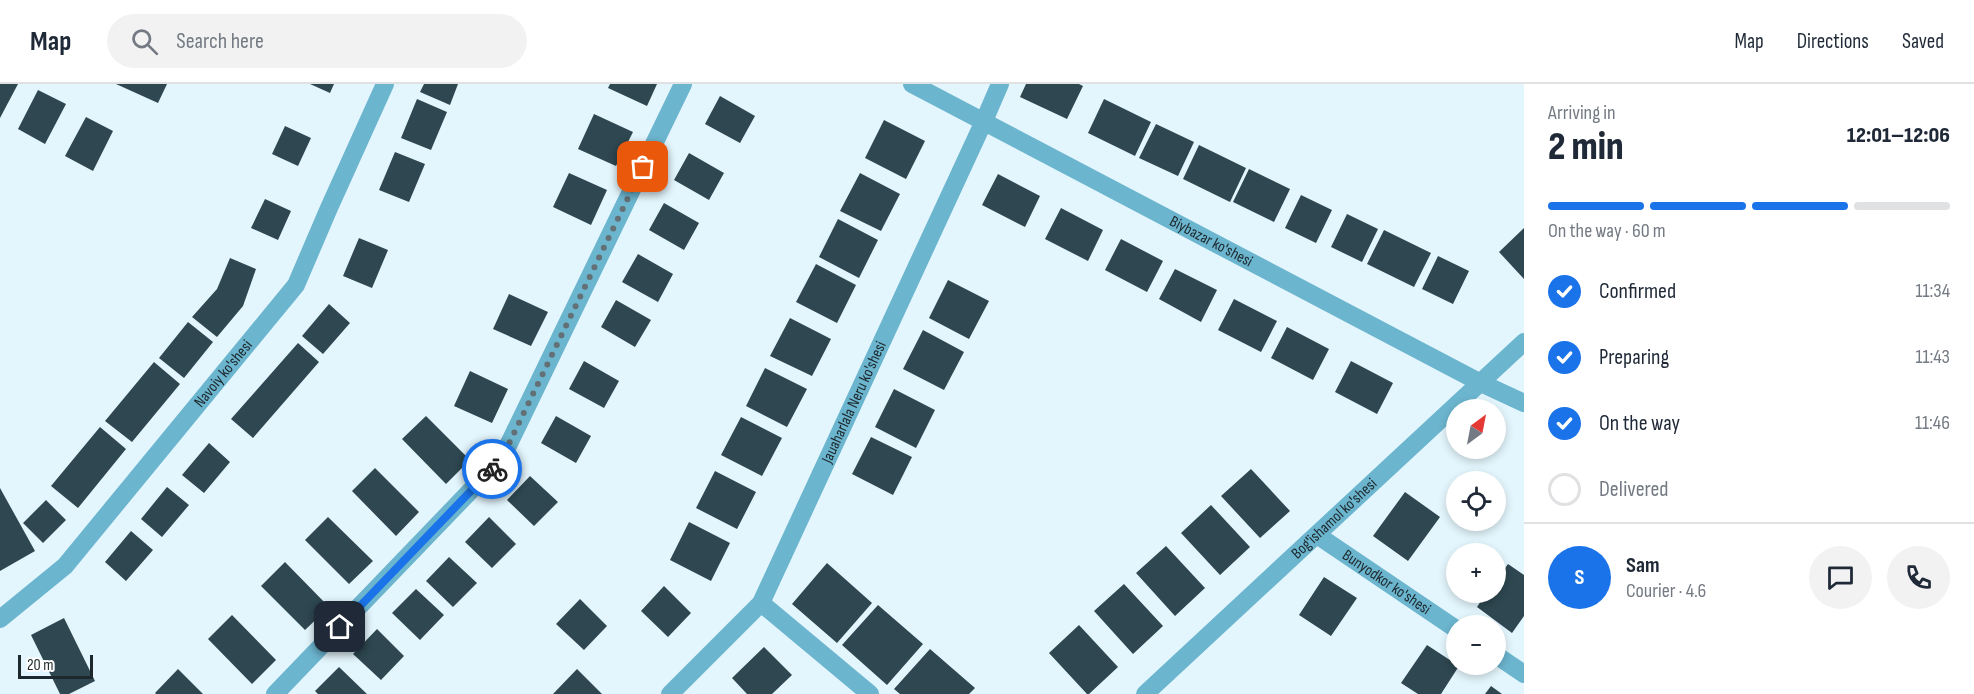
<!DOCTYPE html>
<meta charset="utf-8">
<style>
body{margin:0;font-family:"Sofia Sans Condensed",sans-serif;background:#f2f2f3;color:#1f2937;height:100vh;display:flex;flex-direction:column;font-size:22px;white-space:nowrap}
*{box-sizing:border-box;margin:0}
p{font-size:20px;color:#747a83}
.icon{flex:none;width:33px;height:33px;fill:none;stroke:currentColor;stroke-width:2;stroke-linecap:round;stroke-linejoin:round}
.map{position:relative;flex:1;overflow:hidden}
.details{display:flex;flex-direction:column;background:#fff;width:450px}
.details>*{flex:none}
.needle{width:39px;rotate:32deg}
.buttons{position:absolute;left:1446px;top:315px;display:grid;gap:12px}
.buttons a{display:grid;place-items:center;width:60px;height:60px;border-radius:50%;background:#fff;box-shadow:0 3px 9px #0003;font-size:30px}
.scale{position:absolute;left:18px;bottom:15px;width:75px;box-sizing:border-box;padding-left:6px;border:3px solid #1d282c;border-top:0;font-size:16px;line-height:21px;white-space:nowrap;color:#1d282c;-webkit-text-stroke:4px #fff;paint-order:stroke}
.pin{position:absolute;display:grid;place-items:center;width:51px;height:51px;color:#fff;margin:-26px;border-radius:12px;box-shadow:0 3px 9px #0006}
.courier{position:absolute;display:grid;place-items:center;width:60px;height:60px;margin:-30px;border:4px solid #1a73e8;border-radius:50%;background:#fff;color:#222;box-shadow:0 2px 8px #0007}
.head em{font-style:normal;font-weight:800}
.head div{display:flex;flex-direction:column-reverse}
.head{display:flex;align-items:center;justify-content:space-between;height:102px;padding:0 24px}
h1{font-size:39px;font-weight:800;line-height:45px}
.bar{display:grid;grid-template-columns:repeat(4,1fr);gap:9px 6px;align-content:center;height:72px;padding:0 24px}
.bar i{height:8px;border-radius:4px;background:#e0e1e3}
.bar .current{background:#1a73e8}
.bar p{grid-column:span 4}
.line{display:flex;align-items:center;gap:15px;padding:0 24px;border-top:2px solid #e0e1e3}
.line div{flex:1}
.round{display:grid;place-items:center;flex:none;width:63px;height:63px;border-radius:32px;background:#f2f2f3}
ol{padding:0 24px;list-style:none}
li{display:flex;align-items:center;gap:18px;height:66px}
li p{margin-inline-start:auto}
li .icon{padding:6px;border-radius:50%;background:#1a73e8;color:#fff;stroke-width:4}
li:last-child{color:#747a83}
li i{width:33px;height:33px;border:3px solid #e0e1e3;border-radius:50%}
header{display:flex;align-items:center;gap:36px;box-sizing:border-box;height:84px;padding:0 30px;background:#fff;border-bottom:2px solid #e0e1e3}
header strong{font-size:28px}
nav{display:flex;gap:33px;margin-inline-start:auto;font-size:21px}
.search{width:420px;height:54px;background:#f2f2f3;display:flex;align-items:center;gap:15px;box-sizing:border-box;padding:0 21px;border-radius:33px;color:#747a83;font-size:22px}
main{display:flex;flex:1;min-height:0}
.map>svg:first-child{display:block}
</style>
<header>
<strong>Map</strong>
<div class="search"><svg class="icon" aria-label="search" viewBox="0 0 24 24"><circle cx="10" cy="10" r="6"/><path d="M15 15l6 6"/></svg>Search here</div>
<nav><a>Map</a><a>Directions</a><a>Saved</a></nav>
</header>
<main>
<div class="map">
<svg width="1524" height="610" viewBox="0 0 1524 610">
<rect width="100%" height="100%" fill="#e4f6fd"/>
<!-- building -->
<path fill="#2e4750" d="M0,0h18l-18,34z
M116,0h51l-9,19z
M310,0h24l-4,9z
M424,0h34l-8,21 -30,-13z
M610,0h47l-10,22 -39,-18z
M1026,0h53l4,2 -16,33 -47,-22z
M38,6l28,14 -21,40 -27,-15z
M720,12l35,20 -15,27 -35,-19z
M417,15l30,13 -16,38 -30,-12z
M1104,15l47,23 -16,34 -47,-23z
M594,30l39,18 -17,34 -38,-17z
M86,33l27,14 -20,40 -28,-15z
M884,36l41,21 -19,38 -41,-21z
M1156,40l38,18 -16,34 -39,-18z
M285,42l26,12 -13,28 -26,-12z
M1199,61l47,23 -16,34 -47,-23z
M395,68l30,12 -16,38 -30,-12z
M689,69l35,20 -15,27 -35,-20z
M1249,85l41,20 -16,33 -41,-20z
M569,89l38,17 -16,35 -38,-18z
M860,89l40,21 -19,37 -41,-20z
M998,90l42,22 -15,31 -43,-22z
M1301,111l31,15 -16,33 -31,-15z
M265,115l26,12 -13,29 -27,-12z
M664,119l35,20 -15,27 -35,-20z
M1061,124l42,22 -15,31 -43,-22z
M1347,130l31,15 -16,33 -31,-15z
M838,135l40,21 -19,38 -40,-21z
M1524,144v51l-25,-27z
M1384,146l47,23 -17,34 -47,-23z
M359,154l29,12 -16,38 -29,-12z
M1121,155l42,22 -16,31 -42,-22z
M638,170l35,20 -15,28 -36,-20z
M1438,172l31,15 -16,33 -31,-15z
M230,174l26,11 -13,37 -26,31 -25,-20 25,-28z
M816,180l40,21 -19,38 -41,-21z
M1175,185l42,21 -16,32 -42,-23z
M948,196l41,21 -20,38 -40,-21z
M509,210l39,18 -17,34 -38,-17z
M1234,215l43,22 -16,31 -43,-22z
M616,216l35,20 -16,27 -34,-20z
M329,220l21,19 -27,31 -21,-18z
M790,234l41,21 -19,37 -42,-20z
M188,238l25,20 -29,36 -25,-20z
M1287,243l42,22 -16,31 -42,-22z
M923,246l41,22 -20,38 -41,-21z
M298,259l21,19 -66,76 -22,-19z
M584,277l35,20 -15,27 -35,-19z
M1351,277l42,22 -16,31 -42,-22z
M154,278l26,22 -48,58 -27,-21z
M765,284l42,21 -20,38 -41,-21z
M470,287l38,18 -16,34 -38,-17z
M894,305l41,21 -19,38 -41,-21z
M426,332l44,44 -24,24 -44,-45z
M556,332l35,20 -15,27 -35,-20z
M741,333l41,21 -20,38 -41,-21z
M100,343l26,22 -48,59 -27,-22z
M871,353l41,20 -19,38 -41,-21z
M209,359l21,19 -26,31 -22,-18z
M375,384l44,44 -23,24 -44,-45z
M1251,385l39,42 -30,27 -39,-42z
M715,387l41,21 -19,37 -41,-21z
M530,392l28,26 -24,24 -27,-26z
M167,403l22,18 -27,32 -21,-18z
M0,404l35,63 -35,20z
M1405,408l35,25 -32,44 -35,-25z
M46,416l20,20 -23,23 -20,-20z
M1211,421l39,42 -30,28 -39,-42z
M328,433l45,44 -24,23 -44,-44z
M489,433l27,27 -24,24 -27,-26z
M689,438l41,21 -19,38 -41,-21z
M131,447l22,19 -27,31 -21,-19z
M1166,462l39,42 -30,28 -39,-43z
M449,473l28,26 -24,24 -27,-26z
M285,478l44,45 -24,23 -44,-44z
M827,479l45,40 -35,40 -45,-39z
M1508,480l16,11v41l-12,17 -35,-26 10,-15h9v-11z
M1324,493l33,21 -26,38 -32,-21z
M1124,500l39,42 -30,28 -39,-43z
M664,502l27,27 -23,24 -27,-26z
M416,505l28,26 -24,25 -28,-27z
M580,515l27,27 -23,24 -28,-26z
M878,521l45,39 -36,41 -45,-40z
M232,531l44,45 -24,24 -44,-45z
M64,534l31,63 -26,13h-9l-29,-59z
M1079,541l39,42 -29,27h-2l-38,-41z
M377,545l27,27 -23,24 -28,-26z
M1427,561l32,21 -18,28h-23l-17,-11z
M764,563l28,28 -20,19h-25l-15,-16z
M930,565l45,39 -6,6h-69l-6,-5z
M339,583l28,27h-49l-3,-3z
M178,585l25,25h-47l-1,-1z
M577,585l25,25h-49z
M1491,602l11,8h-17z"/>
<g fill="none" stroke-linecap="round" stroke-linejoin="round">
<!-- minor -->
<g stroke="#6cb5cf" stroke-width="18">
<path id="s1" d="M912,0l569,299 43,20"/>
<path id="s2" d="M1317,451l139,94"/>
<path d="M761,519l109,91"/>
<path id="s3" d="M0,535l65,-53 231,-281 33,-77 56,-124"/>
<path d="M1496,571l28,19"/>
<path d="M275,610l227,-236 181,-374"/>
<path id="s4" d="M670,610l91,-91 223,-482 16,-37"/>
<path id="s5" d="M1145,610l379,-352"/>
</g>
</g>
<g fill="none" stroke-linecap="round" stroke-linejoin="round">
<!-- done -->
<path stroke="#637075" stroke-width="6" stroke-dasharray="0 10.8" d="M492,385l10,-11 141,-291"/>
<!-- route -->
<path stroke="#1a73e8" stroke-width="8" d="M340,543l152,-158"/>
</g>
<g text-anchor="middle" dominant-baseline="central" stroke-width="6" stroke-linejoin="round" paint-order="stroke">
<!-- street labels -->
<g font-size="16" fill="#1d282c" stroke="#fff">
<text stroke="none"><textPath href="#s1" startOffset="338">Biybazar ko'shesi</textPath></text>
<text stroke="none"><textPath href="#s3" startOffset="333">Navoiy ko'shesi</textPath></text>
<text stroke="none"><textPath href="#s4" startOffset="350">Jauaharlala Neru ko'shesi</textPath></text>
<text stroke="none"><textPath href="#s5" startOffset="258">Bog'ishamol ko'shesi</textPath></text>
<text stroke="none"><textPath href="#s2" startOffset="84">Bunyodkor ko'shesi</textPath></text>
</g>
</g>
</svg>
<div class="buttons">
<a><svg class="needle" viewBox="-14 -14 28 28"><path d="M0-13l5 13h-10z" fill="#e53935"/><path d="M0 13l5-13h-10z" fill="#747a83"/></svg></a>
<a><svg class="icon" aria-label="locate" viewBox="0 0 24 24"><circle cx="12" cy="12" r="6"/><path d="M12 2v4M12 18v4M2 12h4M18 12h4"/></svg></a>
<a>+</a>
<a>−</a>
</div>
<div class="scale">20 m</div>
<div class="pin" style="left:643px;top:83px;background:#ea580c"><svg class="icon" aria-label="bag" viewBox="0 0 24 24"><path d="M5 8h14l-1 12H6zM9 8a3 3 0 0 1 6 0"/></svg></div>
<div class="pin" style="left:340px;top:543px;background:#1f2937"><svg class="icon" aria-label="home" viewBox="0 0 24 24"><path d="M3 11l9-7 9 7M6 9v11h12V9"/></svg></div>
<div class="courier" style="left:492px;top:385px"><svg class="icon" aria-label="bike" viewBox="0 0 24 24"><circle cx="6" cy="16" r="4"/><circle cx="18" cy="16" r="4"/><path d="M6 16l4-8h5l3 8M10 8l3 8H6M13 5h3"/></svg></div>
</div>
<section class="details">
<div class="head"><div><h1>2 min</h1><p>Arriving in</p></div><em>12:01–12:06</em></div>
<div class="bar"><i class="current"></i><i class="current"></i><i class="current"></i><i></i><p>On the way · 60 m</p></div>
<ol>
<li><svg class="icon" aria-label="check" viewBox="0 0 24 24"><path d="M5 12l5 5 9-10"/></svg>Confirmed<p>11:34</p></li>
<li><svg class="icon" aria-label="check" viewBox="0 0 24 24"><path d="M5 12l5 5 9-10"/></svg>Preparing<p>11:43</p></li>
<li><svg class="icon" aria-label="check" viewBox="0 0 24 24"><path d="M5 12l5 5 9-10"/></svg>On the way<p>11:46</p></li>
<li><i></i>Delivered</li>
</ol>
<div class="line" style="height:108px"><b class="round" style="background:#1a73e8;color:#fff">S</b><div><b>Sam</b><p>Courier · 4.6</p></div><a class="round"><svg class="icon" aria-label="chat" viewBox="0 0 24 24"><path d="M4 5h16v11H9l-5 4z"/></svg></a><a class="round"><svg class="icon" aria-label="phone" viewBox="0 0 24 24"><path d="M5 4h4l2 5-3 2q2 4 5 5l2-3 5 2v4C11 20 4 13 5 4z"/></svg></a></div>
</section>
</main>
